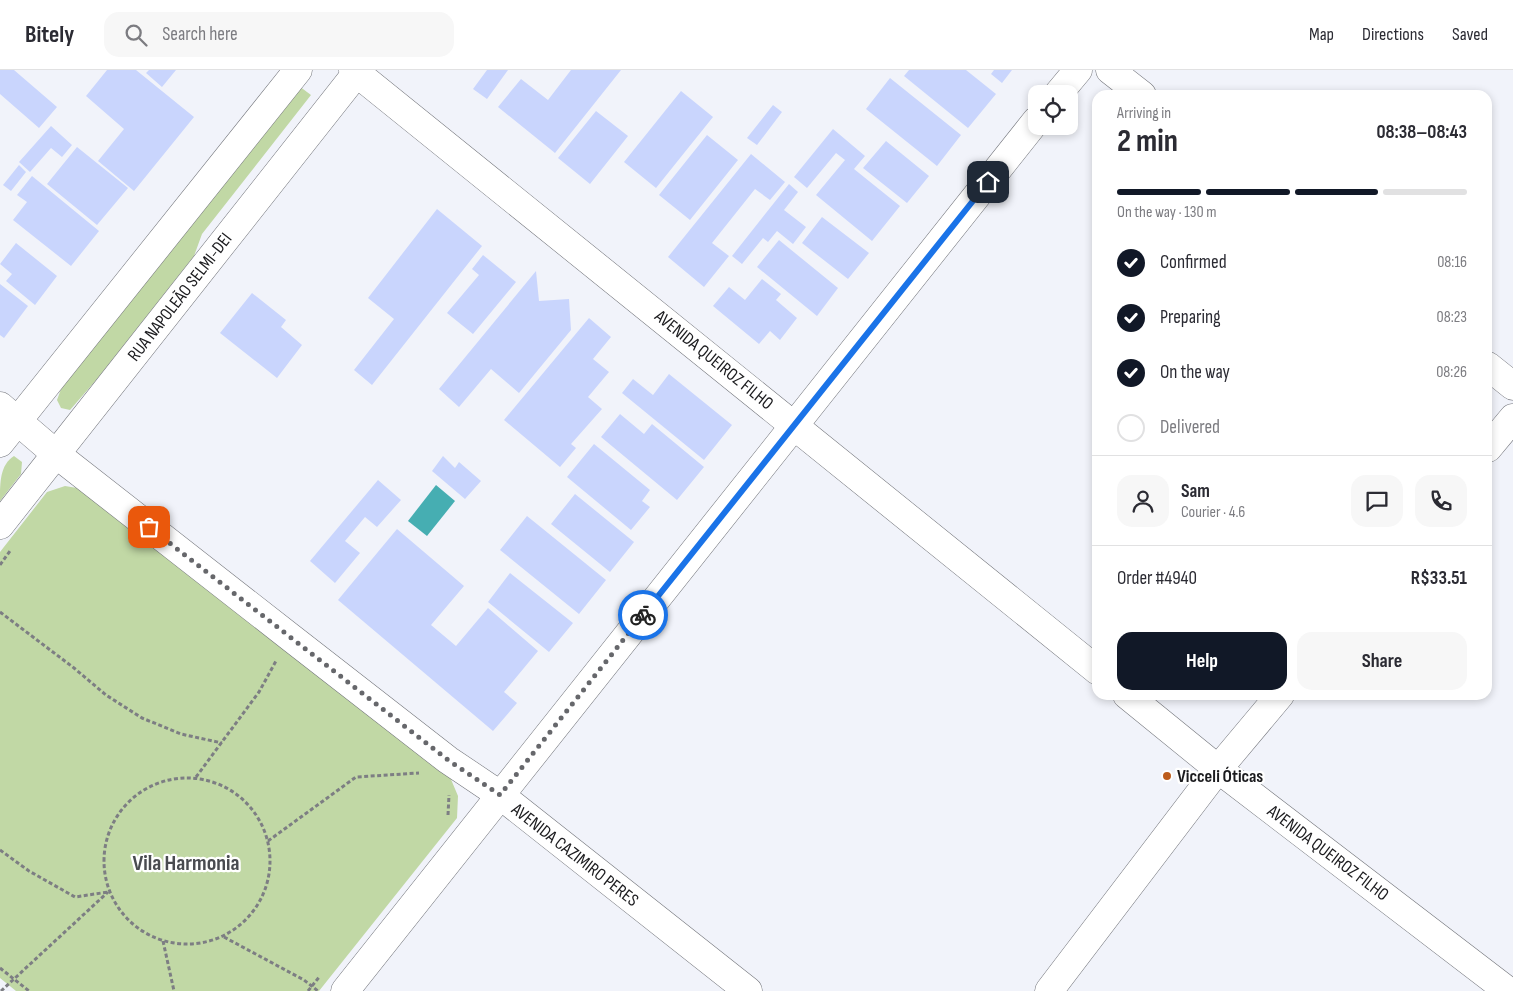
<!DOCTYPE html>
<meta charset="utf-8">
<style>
body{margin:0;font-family:"Sofia Sans Condensed",sans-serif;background:#f7f7f7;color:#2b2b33;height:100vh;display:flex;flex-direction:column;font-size:19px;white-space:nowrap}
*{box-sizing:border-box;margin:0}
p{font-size:16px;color:#7c7c81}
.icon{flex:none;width:28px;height:28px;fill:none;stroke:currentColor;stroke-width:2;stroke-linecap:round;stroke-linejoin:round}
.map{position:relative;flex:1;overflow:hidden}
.sheet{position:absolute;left:1092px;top:20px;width:400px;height:610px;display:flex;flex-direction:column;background:#fff;border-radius:15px;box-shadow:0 2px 8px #0003}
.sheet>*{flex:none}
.fabs{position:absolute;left:1028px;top:15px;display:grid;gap:10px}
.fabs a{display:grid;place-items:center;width:50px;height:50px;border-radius:10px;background:#fff;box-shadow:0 2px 8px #0003;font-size:25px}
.pin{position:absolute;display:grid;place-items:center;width:42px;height:42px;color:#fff;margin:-21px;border-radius:10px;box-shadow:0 2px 8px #0006}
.courier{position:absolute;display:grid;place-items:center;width:50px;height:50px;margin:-25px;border:4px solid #1a73e8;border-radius:50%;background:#fff;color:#222;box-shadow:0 1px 6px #0007}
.summary em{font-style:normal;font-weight:700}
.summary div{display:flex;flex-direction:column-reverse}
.summary{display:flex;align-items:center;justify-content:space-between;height:85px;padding:0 25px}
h1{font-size:32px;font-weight:700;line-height:38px}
.bar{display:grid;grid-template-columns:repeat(4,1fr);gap:8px 5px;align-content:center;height:60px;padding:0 25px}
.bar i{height:6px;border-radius:4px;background:#e1e1e2}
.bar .current{background:#111827}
.bar p{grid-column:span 4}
.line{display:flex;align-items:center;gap:12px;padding:0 25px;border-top:1px solid #e1e1e2}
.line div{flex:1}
.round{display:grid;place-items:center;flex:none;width:52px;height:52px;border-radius:15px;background:#f7f7f7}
ol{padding:0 25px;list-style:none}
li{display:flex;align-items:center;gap:15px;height:55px}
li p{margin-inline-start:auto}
li .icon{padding:5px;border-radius:50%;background:#111827;color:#fff;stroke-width:4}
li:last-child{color:#7c7c81}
li i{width:28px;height:28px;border:2px solid #e1e1e2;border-radius:50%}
.cta{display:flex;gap:10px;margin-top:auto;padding:10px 25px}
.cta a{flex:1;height:58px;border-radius:15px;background:#111827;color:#fff;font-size:20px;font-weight:700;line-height:58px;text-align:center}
.cta a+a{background:#f7f7f7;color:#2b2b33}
header{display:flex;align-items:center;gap:30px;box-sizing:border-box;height:70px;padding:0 25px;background:#fff;border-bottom:1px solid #e1e1e2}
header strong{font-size:24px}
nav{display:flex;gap:28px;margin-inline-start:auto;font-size:18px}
.search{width:350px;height:45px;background:#f7f7f7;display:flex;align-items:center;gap:12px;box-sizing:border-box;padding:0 18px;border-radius:15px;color:#7c7c81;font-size:19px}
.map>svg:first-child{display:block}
</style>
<header>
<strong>Bitely</strong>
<div class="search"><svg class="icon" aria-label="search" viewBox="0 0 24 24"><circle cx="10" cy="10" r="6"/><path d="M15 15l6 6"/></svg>Search here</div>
<nav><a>Map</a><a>Directions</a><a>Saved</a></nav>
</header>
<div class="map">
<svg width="1513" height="921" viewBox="0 0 1513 921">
<rect width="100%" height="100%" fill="#f1f3fa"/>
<!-- green -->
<path fill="#c1d8a5" d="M299,16l12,9 -109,139 -8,22 -97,123 -27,31 -9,-2 -4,-8 4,-11z
M14,386l8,6 -1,12 -21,27c0,-19 0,-36 14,-45z
M65,416l18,3 367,288 8,19 -1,22 -138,173h-303l-16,-13v-426l47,-60z"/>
<!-- water -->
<path fill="#46aeb2" d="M436,415l19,16 -28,35 -19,-15z"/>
<!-- building -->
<path fill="#c9d5fd" d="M0,0h14l43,37 -18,21 -39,-34z
M107,0h29l58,47 -60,74 -36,-30 26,-32 -38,-33z
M149,0h27l-14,17 -16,-14z
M487,0h21l-21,29 -14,-10z
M571,0h50l-66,83 -57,-46 23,-28 27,21z
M909,0h57l30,24 -28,34 -64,-52z
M994,0h18l-10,13 -11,-9z
M890,8l71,57 -24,31 -71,-57z
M681,21l32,26 -57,71 -32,-26z
M773,35l9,7 -25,33 -10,-7z
M596,41l32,25 -38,48 -32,-26z
M51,56l21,19 -10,12 -11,-9 -21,24 -11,-10z
M833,59l32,27 -11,13 46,37 -28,35 -56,-46 29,-35 -9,-7 -29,35 -13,-11z
M707,65l31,25 -48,60 -31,-25z
M886,71l43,35 -22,27 -44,-35z
M77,77l51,41 -31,37 -50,-41z
M751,84l34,28 -15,18 -15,-11 -43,54 17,13 -25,31 -36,-30z
M19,95l7,7 -15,19 -8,-6z
M32,106l67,55 -28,35 -58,-46 14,-18 -10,-7z
M789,114l9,8 -14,18 22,17 -13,17 -16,-13 -9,11 -5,-4 -21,26 -10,-8z
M437,139l45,37 -110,139 -18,-15 40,-51 -26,-21z
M822,147l47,36 -21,26 -46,-36z
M779,170l59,48 -21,28 -60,-49z
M16,173l41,33 -22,29 -29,-24 6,-7 -12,-10z
M483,185l33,27 -43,52 -26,-21 32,-38 -7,-6z
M536,201l3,30 30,-2 2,31 -52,63 -28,-24 -32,38 -20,-18z
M762,209l19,15 -5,6 21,18 -17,22 -10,-9 -11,13 -46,-38 16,-19 16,13z
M0,214l28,22 -24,32 -4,-3z
M252,223l34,27 -5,7 21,18 -25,33 -57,-45z
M589,248l22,19 -18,22 16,13 -21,25 14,12 -31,35 5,4 -16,19 -56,-47z
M669,304l63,51 -28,35 -82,-67 11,-14 20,16z
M620,344l24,20 8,-10 52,43 -27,33 -76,-63z
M594,374l56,46 -8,11 8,6 -19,23 -64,-53z
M443,386l12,12 4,-6 22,19 -16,18 -33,-28z
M378,410l23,20 -24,27 -12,-10 -20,24 15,12 -25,30 -25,-22z
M575,424l59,48 -24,30 -59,-48z
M527,446l79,64 -27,34 -79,-64z
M397,459l67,57 -33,39 25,21 32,-38 50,43 -34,41 13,11 -24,28 -155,-131z
M510,503l63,50 -24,29 -61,-50z"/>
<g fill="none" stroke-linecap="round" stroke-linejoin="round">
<defs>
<path id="minor" d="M353,0l745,601
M1110,0l32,25
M1058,24l20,-24
M1488,296l25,20
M0,336l56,48 234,183 158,123 52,35 248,196
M1488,378l25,-30
M1127,625l91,74 290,222
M345,921l691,-870
M1049,921l169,-222 62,-74"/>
<path id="secondary" d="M0,373l298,-373
M0,455l359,-455"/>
</defs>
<!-- minor casing -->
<use href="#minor" stroke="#72747a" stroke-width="29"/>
<!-- secondary casing -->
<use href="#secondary" stroke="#72747a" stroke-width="29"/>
<!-- path -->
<path stroke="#7d7e83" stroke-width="3" stroke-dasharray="4 2.5" stroke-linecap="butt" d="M0,495l10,-14
M0,542l74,56 32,27 36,23 39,16 41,9
M196,707l63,-85 17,-31
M104 791a83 83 0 1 1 166 0a83 83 0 1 1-166 0Z
M448,745l1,-20
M268,771l88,-64 63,-4
M0,780l29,21 46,26 33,-5
M224,867l80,43 14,11
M163,871l11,50
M0,898l29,23
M1,921l107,-99
M308,921l12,-15"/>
<!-- minor -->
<use href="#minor" stroke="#fff" stroke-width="28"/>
<!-- secondary -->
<use href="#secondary" stroke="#fff" stroke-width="28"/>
</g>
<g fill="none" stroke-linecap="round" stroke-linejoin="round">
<!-- done -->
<path stroke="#66676b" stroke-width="5" stroke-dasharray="0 9" d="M149,457l299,233 52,35 143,-180"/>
<!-- route -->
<path stroke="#1a73e8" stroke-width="6" d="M643,545l345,-433"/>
</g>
<!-- markers -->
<circle fill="#bd5c1c" stroke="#fff" stroke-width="2" cx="1167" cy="706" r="5"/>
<g text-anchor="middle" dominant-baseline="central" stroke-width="4.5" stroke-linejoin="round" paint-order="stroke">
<!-- street labels -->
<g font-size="18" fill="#1b1b1e" stroke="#fff">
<text transform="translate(180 227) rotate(-52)">RUA NAPOLEÃO SELMI-DEI</text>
<text transform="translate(714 290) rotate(39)">AVENIDA QUEIROZ FILHO</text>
<text transform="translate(1328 783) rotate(37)">AVENIDA QUEIROZ FILHO</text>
<text transform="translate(575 785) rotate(38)">AVENIDA CAZIMIRO PERES</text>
</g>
<!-- poi labels -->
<g font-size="18" font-weight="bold" fill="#1b1b1e" stroke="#fff" text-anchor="start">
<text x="1177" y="706">Vicceli Óticas</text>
</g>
<!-- district labels -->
<g font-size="22" font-weight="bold" fill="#494b50" stroke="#fff">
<text x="186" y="793">Vila Harmonia</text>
</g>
</g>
</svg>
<div class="fabs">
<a><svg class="icon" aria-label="locate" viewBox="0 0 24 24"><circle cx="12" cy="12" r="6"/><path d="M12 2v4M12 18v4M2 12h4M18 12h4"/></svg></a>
</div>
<div class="pin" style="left:149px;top:457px;background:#ea580c"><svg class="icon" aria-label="bag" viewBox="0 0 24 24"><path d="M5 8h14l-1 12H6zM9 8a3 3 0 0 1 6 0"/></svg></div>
<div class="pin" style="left:988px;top:112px;background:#1f2937"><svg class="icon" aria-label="home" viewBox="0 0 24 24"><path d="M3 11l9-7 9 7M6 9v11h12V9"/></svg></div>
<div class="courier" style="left:643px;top:545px"><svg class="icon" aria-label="bike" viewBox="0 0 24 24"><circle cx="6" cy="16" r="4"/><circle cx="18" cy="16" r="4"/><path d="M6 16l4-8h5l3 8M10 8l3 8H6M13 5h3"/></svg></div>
<section class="sheet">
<div class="summary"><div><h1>2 min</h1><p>Arriving in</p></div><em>08:38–08:43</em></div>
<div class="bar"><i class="current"></i><i class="current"></i><i class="current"></i><i></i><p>On the way · 130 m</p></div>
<ol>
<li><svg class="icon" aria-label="check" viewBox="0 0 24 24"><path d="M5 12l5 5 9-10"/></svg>Confirmed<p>08:16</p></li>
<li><svg class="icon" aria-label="check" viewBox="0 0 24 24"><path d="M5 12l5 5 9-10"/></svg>Preparing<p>08:23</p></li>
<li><svg class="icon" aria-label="check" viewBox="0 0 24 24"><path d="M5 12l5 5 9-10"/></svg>On the way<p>08:26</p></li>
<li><i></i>Delivered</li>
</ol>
<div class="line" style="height:90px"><a class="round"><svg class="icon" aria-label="person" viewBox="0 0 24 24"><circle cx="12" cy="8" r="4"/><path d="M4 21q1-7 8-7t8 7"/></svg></a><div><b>Sam</b><p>Courier · 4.6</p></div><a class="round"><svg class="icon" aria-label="chat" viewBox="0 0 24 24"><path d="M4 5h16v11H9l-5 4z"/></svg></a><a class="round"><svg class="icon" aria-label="phone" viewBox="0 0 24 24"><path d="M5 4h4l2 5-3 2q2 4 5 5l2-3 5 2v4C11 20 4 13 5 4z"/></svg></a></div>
<div class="line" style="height:65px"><div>Order #4940</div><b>R$33.51</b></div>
<div class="cta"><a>Help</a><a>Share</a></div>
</section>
</div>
